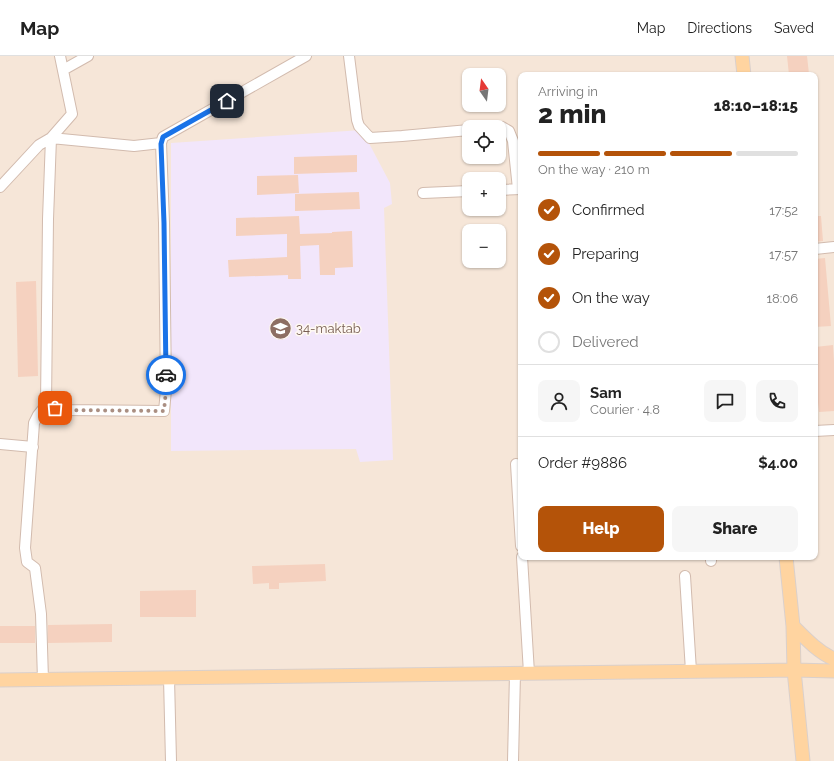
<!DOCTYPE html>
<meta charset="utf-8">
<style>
body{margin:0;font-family:Raleway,sans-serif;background:#f6f6f6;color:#222;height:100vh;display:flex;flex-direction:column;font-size:15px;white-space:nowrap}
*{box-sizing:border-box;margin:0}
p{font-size:13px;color:#767676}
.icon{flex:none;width:22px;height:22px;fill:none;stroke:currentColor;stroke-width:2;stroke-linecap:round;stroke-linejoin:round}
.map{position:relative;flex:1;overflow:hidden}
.drawer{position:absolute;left:518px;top:16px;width:300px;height:488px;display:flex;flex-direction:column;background:#fff;border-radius:8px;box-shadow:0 1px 3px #0004}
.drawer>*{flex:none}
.needle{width:26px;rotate:346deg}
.buttons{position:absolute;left:462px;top:12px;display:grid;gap:8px}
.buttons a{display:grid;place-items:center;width:44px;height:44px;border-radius:8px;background:#fff;box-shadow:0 1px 3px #0004;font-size:20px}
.pin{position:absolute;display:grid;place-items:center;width:34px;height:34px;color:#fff;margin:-17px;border-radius:8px;box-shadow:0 2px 6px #0006}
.courier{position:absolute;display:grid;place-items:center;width:40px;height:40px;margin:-20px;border:3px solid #1a73e8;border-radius:50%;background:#fff;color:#222;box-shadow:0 1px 5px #0007}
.headline em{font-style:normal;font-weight:800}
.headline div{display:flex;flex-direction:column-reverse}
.headline{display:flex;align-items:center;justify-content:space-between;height:68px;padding:0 20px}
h1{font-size:26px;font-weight:800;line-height:30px}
.bar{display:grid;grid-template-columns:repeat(4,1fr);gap:6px 4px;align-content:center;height:48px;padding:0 20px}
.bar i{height:5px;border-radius:3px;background:#e0e0e0}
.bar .active{background:#b45309}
.bar p{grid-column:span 4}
.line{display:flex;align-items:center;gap:10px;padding:0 20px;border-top:1px solid #e0e0e0}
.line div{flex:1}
.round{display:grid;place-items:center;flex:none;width:42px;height:42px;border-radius:8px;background:#f6f6f6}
ol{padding:0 20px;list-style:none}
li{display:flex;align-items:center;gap:12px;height:44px}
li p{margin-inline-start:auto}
li .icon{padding:4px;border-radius:50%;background:#b45309;color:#fff;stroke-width:4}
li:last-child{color:#767676}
li i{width:22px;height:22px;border:2px solid #e0e0e0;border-radius:50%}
.primary-button{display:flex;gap:8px;margin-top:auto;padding:8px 20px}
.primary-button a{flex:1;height:46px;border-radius:8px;background:#b45309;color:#fff;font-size:16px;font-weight:800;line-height:46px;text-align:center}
.primary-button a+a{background:#f6f6f6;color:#222}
header{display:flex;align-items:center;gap:24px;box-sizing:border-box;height:56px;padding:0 20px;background:#fff;border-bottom:1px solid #e0e0e0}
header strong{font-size:19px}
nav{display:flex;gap:22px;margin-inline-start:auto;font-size:14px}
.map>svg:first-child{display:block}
</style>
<header>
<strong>Map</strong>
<nav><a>Map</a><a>Directions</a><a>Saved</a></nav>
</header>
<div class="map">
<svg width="834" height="705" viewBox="0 0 834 705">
<rect width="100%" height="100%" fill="#fef5ea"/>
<!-- residential -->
<path fill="#f6e6d8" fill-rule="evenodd" d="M0,0h834v705h-834zM469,19h30v30h-30zM521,19h294v482h-294zM469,71h30v30h-30zM469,123h30v30h-30zM469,175h30v30h-30z"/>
<!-- education -->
<path fill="#f2e6fb" d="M362,74l28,53 2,21 -8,4 9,252 -33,2 -4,-13 -185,2v-308z"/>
<!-- building -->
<path fill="#f5d1bf" d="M787,0h20l2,18 -20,1z
M357,99v17l-63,2v-17z
M298,119l1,18 -42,2v-19z
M359,136l1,17 -65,2v-17z
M299,160l1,18 32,-1v-1l20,-1 1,36 -18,1v7h-15l-1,-30 -19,1 1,33h-13v-4l-59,2 -1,-17 59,-3v-23l-51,2v-18z
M815,160h6l2,25 -8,1z
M825,202l6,68 -16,1v-68z
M36,225l2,95 -20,1 -2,-95z
M833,289l1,16v50l-15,1 -4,-39v-26z
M325,508l1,17 -47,2v6h-10v-6l-16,1 -1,-18z
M196,534v27h-56v-26z
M112,568v18l-64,1v-18z
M0,570h35v17h-35z"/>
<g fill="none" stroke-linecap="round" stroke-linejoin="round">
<defs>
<path id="minor" d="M349,0l8,64 2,6 11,12 32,-2 67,-6
M63,14l25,-14
M499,71h3l7,4 4,10 5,48
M161,87l2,-6 143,-81
M0,131l39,-42 12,-7 21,-24 -12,-58
M499,134l22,-1
M423,137l46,-2
M815,193l19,-2
M46,349l17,5 101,1 2,-21 -2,-167 -3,-80 -27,3 -83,-8
M815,375l19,-1
M0,388l33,3
M516,408l5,82
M522,501l7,116
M711,501v4
M685,520l6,95
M169,622l2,83
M43,624l-2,-66 -6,-46 -8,-6 -2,-14 9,-125 4,-8 8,-10 2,-186 3,-81
M513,705l2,-88"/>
<path id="major" d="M742,0l2,19
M786,501l7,69 1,44 9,91
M793,570c12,12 25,26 41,33
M0,624l794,-10 40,1"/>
</defs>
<!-- minor casing -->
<use href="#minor" stroke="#d2bbae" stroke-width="12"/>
<!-- major casing -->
<use href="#major" stroke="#dad0cc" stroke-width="15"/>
<!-- minor -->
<use href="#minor" stroke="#fff" stroke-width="10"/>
<!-- major -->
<use href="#major" stroke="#ffd4a0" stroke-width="13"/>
</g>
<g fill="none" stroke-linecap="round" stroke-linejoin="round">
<!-- done -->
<path stroke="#aa8f82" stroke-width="4" stroke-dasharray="0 7.2" d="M55,352l8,2 101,1 2,-21v-15"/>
<!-- route -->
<path stroke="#1a73e8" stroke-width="5" d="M166,319l-2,-152 -3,-79 2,-7 64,-36"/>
</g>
<!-- icons -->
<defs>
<symbol id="school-disc" viewBox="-11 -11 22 22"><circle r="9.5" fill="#8d6e63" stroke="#fff9f2"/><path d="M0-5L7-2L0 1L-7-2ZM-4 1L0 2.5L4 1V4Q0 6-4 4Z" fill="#fff"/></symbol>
</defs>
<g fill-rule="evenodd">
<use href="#school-disc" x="268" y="260" width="25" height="25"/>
</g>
<g text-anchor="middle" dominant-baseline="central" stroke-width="3" stroke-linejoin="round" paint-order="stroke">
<!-- education labels -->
<g font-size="13" fill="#785e54" stroke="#fff9f2" text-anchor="start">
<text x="296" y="272">34-maktab</text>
</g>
</g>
</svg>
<div class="buttons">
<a><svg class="needle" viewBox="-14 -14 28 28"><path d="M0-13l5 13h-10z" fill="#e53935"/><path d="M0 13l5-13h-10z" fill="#767676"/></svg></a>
<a><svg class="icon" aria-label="locate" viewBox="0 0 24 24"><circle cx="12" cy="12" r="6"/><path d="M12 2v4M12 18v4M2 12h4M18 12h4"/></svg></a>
<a>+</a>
<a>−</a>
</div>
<div class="pin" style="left:55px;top:352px;background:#ea580c"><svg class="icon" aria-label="bag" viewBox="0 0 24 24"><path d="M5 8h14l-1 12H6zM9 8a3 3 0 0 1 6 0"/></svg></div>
<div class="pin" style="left:227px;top:45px;background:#1f2937"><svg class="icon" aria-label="home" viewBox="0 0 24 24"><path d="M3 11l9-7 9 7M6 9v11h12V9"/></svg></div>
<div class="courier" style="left:166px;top:319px"><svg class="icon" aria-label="car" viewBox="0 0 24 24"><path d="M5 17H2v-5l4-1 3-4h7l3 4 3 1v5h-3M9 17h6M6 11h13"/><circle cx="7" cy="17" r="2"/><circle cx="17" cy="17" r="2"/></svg></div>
<section class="drawer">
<div class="headline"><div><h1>2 min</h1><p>Arriving in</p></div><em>18:10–18:15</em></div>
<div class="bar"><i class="active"></i><i class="active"></i><i class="active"></i><i></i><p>On the way · 210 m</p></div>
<ol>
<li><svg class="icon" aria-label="check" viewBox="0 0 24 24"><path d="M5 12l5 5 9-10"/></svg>Confirmed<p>17:52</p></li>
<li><svg class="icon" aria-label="check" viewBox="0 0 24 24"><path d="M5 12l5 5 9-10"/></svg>Preparing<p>17:57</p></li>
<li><svg class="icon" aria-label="check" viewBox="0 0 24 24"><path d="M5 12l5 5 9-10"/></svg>On the way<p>18:06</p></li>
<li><i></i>Delivered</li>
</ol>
<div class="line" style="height:72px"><a class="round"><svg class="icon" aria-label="person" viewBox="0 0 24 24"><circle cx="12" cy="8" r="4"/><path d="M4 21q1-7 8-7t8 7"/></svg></a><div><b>Sam</b><p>Courier · 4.8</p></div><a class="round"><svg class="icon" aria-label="chat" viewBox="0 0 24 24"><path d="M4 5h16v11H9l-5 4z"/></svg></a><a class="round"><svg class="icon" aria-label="phone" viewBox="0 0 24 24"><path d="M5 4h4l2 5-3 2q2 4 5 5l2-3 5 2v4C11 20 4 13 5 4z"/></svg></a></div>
<div class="line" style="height:52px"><div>Order #9886</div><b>$4.00</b></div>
<div class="primary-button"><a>Help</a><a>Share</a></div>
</section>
</div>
